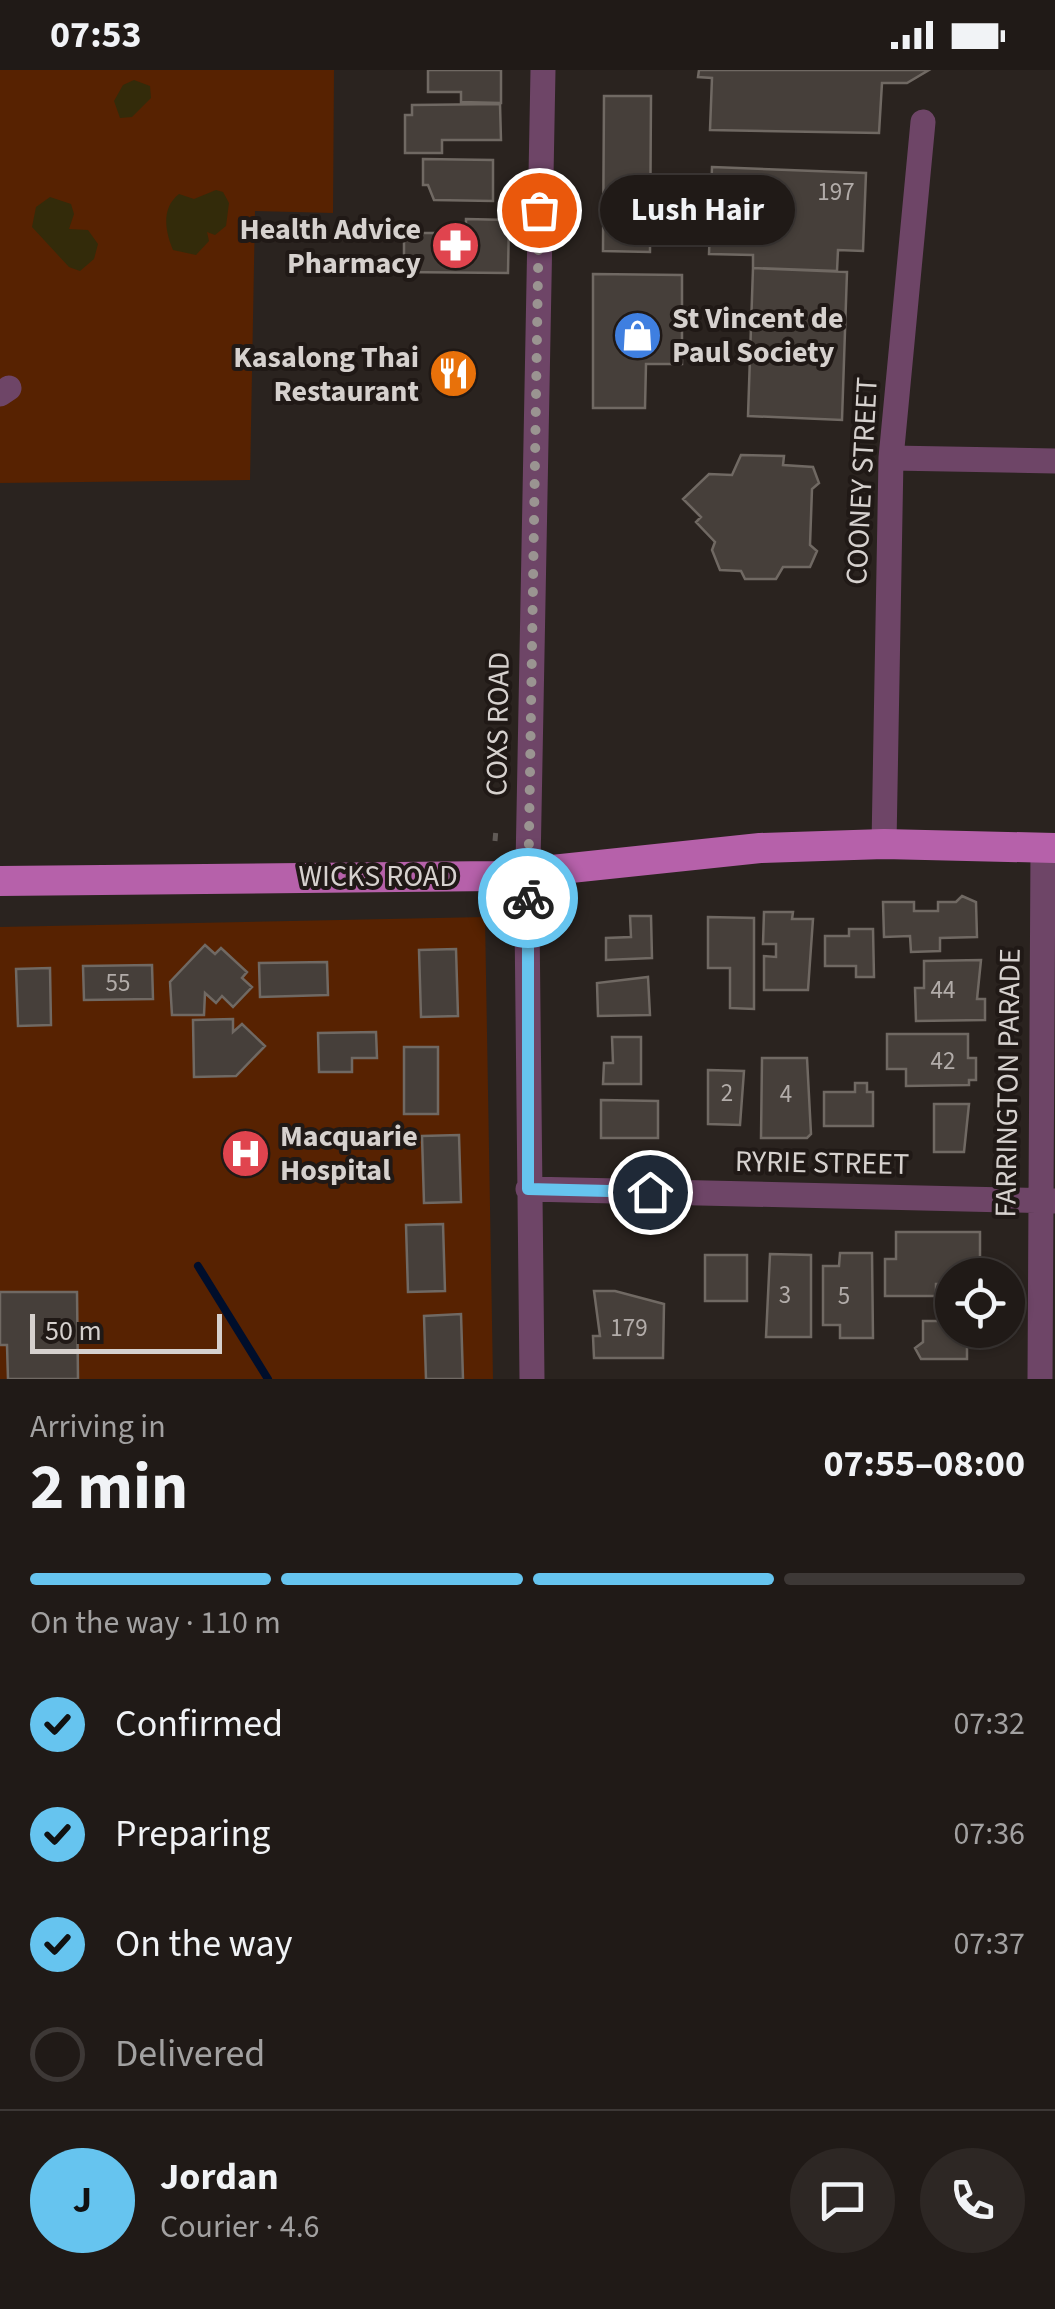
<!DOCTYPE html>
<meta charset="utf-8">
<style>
body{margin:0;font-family:"Source Sans 3",sans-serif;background:#2d2724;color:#f1f3f6;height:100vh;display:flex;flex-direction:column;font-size:38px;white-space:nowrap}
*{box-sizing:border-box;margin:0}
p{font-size:32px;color:#a2a1a1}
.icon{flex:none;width:55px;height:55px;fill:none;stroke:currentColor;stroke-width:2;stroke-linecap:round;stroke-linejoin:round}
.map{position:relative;height:1309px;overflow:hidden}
.sheet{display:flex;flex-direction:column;background:#201a17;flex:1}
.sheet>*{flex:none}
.fabs{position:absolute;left:935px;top:1188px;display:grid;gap:20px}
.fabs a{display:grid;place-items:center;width:90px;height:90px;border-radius:50%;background:#201a17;box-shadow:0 2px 8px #0004,0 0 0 2px #3d3836;font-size:50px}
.scale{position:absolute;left:30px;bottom:25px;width:192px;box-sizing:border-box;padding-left:10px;border:5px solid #d6d1ce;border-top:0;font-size:28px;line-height:35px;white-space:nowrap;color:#d6d1ce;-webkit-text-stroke:8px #201916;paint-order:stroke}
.pin{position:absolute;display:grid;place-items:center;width:85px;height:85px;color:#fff;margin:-42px;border:5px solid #fff;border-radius:50%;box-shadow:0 2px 10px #0007}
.courier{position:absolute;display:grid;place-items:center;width:100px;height:100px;margin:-50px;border:8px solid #66c4ef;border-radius:50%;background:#fff;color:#222;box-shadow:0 2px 12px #0007}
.bubble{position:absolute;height:70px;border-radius:35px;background:#201a17;box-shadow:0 2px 8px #0004,0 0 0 2px #3d3836;font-size:32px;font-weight:700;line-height:70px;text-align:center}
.overview em{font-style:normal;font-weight:700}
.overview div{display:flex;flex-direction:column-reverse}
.overview{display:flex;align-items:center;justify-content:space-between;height:170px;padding:0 30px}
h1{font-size:65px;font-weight:700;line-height:75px}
.bar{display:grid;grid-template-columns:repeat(4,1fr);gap:15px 10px;align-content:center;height:120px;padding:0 30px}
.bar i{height:12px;border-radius:8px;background:#3d3836}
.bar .current{background:#66c4ef}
.bar p{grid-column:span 4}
.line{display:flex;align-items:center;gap:25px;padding:0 30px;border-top:2px solid #3d3836}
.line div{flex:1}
.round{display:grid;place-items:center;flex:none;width:105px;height:105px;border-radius:52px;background:#2d2724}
ol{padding:0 30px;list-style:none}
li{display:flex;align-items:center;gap:30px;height:110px}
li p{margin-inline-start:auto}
li .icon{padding:10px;border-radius:50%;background:#66c4ef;color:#111;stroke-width:4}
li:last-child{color:#a2a1a1}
li i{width:55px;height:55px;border:5px solid #3d3836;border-radius:50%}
.status{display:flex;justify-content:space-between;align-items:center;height:70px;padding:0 50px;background:#201a17;direction:ltr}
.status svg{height:28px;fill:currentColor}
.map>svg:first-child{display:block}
</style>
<div class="status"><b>07:53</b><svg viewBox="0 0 49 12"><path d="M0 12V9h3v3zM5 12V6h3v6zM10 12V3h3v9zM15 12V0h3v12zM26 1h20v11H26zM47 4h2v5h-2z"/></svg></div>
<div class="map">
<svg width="1055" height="1309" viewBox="0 0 1055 1309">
<rect width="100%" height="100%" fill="#2a231f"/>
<!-- green -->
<path fill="#572201" d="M0,0h334l-1,143 -78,-2 -5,269 -250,3z
M485,847l8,462h-493v-452z"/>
<!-- sand -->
<path fill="#332b0a" d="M134,10l16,6 1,12 -19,19 -12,1 -6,-17 9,-16z
M216,120l7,2 6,11 -3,23 -11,9 -8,-3 2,9 -13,14 -23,-5c-8,-19 -12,-42 6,-56l15,5z
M50,127l21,7 3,10 -5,15 19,1 10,14 -4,15 -14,12 -11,-4 -37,-40 4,-20z"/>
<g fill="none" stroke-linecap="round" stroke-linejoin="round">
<!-- stream -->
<path stroke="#000e2b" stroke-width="8" d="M198,1196l70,113"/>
</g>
<!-- building -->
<path fill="#463f3a" stroke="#706963" stroke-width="2.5" d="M428,0h73v33l-40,-1v-10h-33z
M699,0h230l-22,13h-25l-3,50 -169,-3 2,-52 -14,-1z
M604,26h47l-1,156 -47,-1z
M500,34l1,36h-59v13h-37v-38h7v-10z
M423,89l70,1v41l-59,-1 -6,-15h-5z
M712,97l154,6 -3,78 -25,-1 -1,21 -84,-3v-13l-44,-1z
M466,149l43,1 -1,53 -111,-1v-12l7,-1v-26h62z
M753,198l94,4 -5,148 -94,-4z
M593,204l89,1v89h-36l-1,44h-52z
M741,385l43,1 -1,9 30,2 6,16 -7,6 -2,56 7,6 -7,16h-27l-7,12h-31l-4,-8 -21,-1 -8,-20 3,-8 -19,-20 5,-5 -18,-18 26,-25 23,1z
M962,826l14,6 1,35 -37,1v13l-29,1 -1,-16 -26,1 -1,-35h31v9h24v-9h18z
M764,842h29l-1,7h21l-5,71h-44v-34l12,1v-13h-13z
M630,846h21l1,42 -46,2v-22l25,-1z
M708,847l46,1v91l-24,-1v-40h-22z
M849,859h24l1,48h-18v-11h-31v-30h24z
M205,875l10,9 6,-6 26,24 -5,6 10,9 -19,20 -11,-11 -6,7 -11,-10 -1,22h-32l-2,-33z
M456,879l2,67 -37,1 -2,-67z
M981,890l-4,39h8v21l-69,1 -1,-33h9v-27z
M327,892l1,33 -68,2 -1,-34z
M152,895l1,34 -69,1 -1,-34z
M50,898l1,57 -33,1 -2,-57z
M648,907l2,38 -52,1 -1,-33z
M233,949v13l9,-8 23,22 -29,30 -42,1 -1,-57z
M376,962l1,26h-25v14h-33l-1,-39z
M887,964h81v24h8v22h-7v5l-63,1v-17h-19z
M612,967h29v47h-38l1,-21h9z
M404,977h34v67h-34z
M762,988h45l4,76 -4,4h-46z
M708,1000l36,1 -4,54 -32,-1z
M855,1013h12v9h6v34h-49v-34h31z
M601,1030l57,1v37h-57z
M934,1034h35l-5,48h-30z
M459,1065l2,67 -37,1 -2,-67z
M443,1154l2,67 -37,1 -2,-67z
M896,1162h84v43h-28v9h-16v12h-51v-37h11z
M840,1183h32l1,85h-33v-13h-17v-59h16z
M770,1184l41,1v82h-45z
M705,1185h42v46h-42z
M594,1221h21l49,13 -1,54h-69l-1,-22h7z
M0,1222h77l1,87h-70l-1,-34h-7z
M461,1244l2,65h-37l-2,-63z
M923,1251h29v9h15v29h-46l-6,-11 8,-6z"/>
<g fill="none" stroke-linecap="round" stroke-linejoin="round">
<!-- path -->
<path stroke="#605a56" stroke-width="5" stroke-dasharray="8 5" stroke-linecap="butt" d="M495,771l1,-12"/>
<!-- minor -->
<path stroke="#6e4567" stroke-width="25" d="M0,324l9,-6
M891,388l164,3
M884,774l7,-386 32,-336
M528,1119l527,12
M532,1309l-5,-460 16,-849
M1040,1309l3,-532"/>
<!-- major -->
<path stroke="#b661aa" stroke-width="30" d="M0,811l495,-5 265,-28 124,-4 171,4"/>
</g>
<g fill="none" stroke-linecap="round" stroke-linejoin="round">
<!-- done -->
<path stroke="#9a9491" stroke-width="10" stroke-dasharray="0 18" d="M528,828l11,-688"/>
<!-- route -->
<path stroke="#66c4ef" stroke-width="12" d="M528,828v291l122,3"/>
</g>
<!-- icons -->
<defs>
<symbol id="pharmacy-disc" viewBox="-11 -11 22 22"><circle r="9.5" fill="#e0444e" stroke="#201916"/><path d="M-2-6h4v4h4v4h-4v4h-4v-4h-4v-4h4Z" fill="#fff"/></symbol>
<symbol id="shop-disc" viewBox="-11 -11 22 22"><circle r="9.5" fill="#3f7fe0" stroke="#201916"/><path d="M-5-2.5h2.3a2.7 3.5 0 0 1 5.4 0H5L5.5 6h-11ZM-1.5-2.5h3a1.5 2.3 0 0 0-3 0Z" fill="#fff"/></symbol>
<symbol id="restaurant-disc" viewBox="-11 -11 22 22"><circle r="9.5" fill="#e8710a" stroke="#201916"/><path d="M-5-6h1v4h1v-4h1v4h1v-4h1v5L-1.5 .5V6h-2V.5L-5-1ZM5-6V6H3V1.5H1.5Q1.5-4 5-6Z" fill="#fff"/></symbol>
<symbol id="hospital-disc" viewBox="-11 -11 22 22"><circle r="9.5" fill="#e0444e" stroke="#201916"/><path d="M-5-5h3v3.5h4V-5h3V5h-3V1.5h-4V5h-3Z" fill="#fff"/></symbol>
</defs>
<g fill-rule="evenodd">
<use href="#pharmacy-disc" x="428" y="148" width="55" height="55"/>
<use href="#shop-disc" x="610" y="238" width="55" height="55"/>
<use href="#restaurant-disc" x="426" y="276" width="55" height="55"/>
<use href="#hospital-disc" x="218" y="1056" width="55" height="55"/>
</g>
<g text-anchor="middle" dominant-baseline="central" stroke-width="8" stroke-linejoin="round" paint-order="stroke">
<!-- number labels -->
<g font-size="25" fill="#b2aca9">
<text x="836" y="122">197</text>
<text x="118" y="913">55</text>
<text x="943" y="920">44</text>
<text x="943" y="991">42</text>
<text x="727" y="1023">2</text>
<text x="786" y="1024">4</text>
<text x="785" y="1225">3</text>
<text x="844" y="1226">5</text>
<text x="629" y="1258">179</text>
</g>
<!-- poi labels -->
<g font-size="30" font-weight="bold" fill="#d6d1ce" stroke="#201916" text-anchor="end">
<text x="421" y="159">Health Advice<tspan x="421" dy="34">Pharmacy</tspan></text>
<text x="672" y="248" text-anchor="start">St Vincent de<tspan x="672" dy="34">Paul Society</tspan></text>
<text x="419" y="287">Kasalong Thai<tspan x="419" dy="34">Restaurant</tspan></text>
<text x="280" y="1066" text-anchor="start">Macquarie<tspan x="280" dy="34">Hospital</tspan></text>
</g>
<!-- street labels -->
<g font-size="30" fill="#d6d1ce" stroke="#201916">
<text transform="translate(862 411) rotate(-87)">COONEY STREET</text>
<text transform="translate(498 654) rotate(-89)">COXS ROAD</text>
<text x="378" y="806">WICKS ROAD</text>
<text transform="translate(1008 1013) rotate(-89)">FARRINGTON PARADE</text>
<text transform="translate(822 1093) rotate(1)">RYRIE STREET</text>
</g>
</g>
</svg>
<div class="fabs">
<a><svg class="icon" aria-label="locate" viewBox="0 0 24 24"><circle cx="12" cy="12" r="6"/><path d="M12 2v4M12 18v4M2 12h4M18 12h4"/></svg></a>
</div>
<div class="scale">50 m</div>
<div class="pin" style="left:539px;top:140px;background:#ea580c"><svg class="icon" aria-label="bag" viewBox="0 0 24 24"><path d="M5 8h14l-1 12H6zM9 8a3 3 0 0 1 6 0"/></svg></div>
<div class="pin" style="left:650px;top:1122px;background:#1f2937"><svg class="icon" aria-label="home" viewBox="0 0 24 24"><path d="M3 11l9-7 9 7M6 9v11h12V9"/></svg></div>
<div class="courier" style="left:528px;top:828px"><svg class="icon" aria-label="bike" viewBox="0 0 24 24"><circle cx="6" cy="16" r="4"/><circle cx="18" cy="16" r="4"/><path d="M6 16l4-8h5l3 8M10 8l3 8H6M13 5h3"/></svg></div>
<div class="bubble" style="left:600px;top:105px;width:195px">Lush Hair</div>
</div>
<section class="sheet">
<div class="overview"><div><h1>2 min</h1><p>Arriving in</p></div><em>07:55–08:00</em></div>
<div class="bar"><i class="current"></i><i class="current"></i><i class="current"></i><i></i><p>On the way · 110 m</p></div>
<ol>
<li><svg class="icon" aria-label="check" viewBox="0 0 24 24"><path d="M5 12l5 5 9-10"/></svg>Confirmed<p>07:32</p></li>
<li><svg class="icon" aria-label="check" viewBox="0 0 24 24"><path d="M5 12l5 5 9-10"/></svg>Preparing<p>07:36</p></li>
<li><svg class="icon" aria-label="check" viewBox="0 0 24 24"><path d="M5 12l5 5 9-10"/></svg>On the way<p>07:37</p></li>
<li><i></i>Delivered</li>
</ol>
<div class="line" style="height:180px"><b class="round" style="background:#66c4ef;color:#111">J</b><div><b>Jordan</b><p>Courier · 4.6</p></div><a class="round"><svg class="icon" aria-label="chat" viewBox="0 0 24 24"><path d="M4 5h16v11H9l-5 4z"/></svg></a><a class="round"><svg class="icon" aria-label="phone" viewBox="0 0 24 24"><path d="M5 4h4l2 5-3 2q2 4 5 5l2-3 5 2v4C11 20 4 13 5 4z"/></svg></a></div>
</section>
